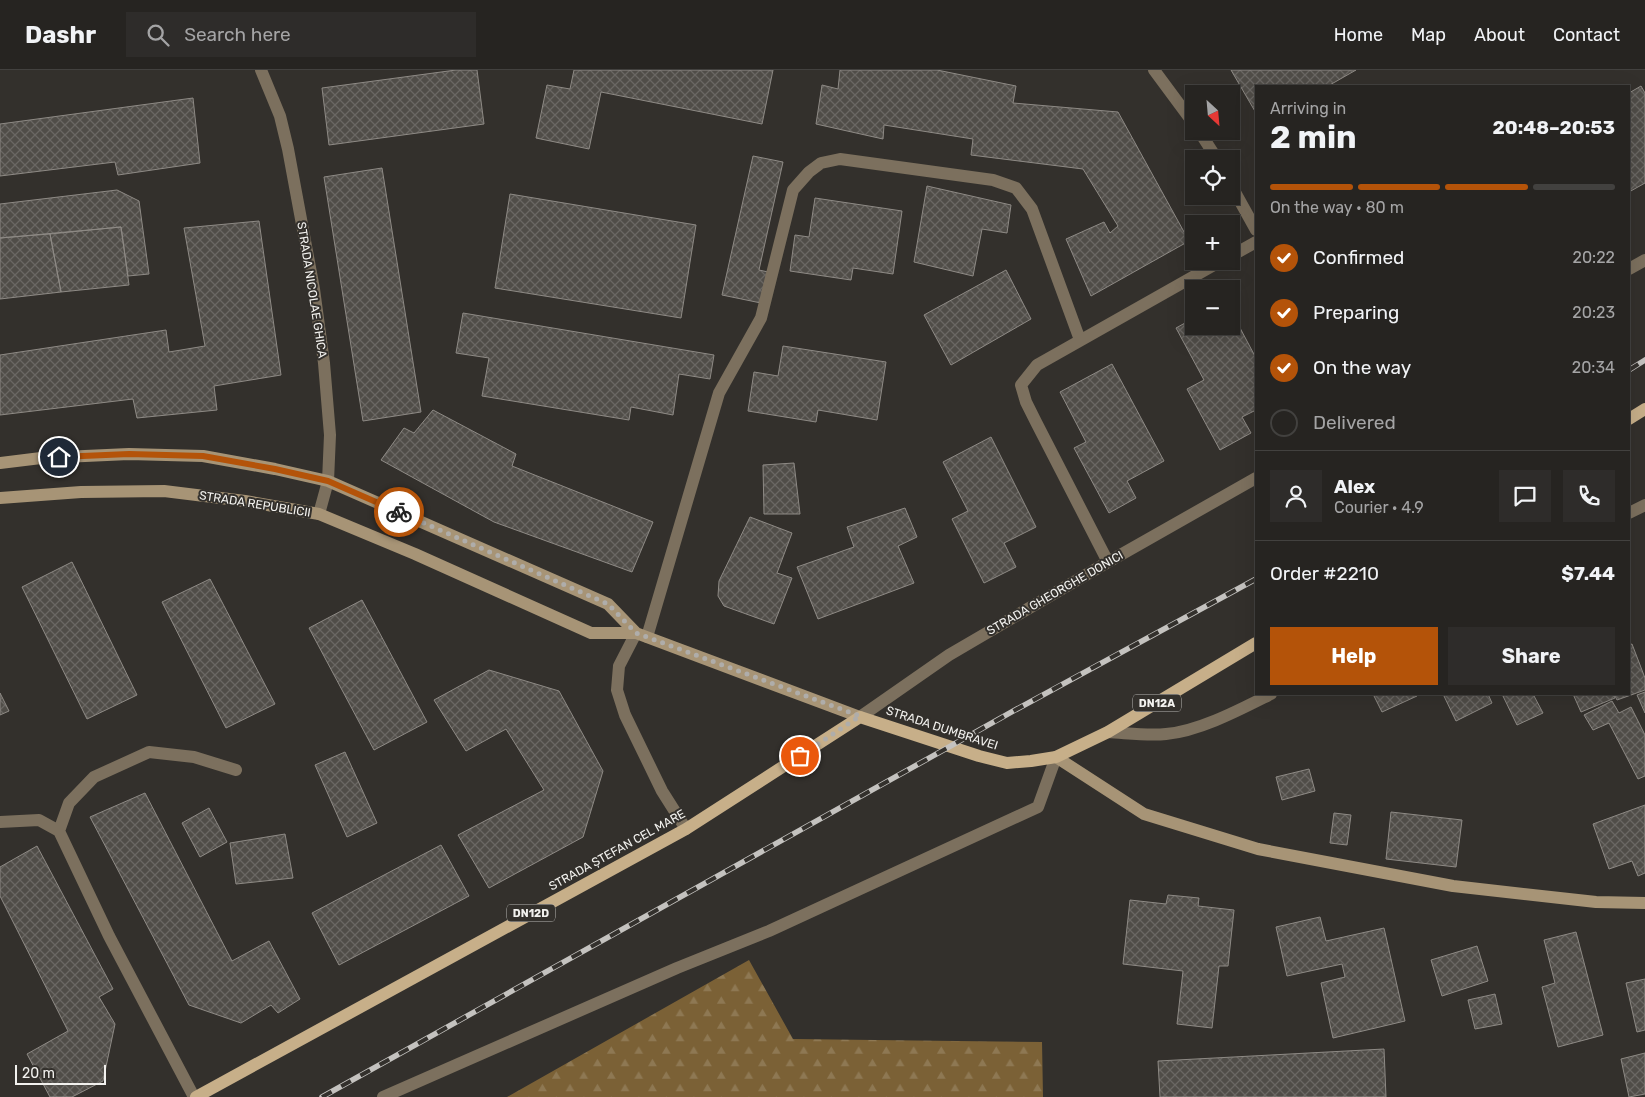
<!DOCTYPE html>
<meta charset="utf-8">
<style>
body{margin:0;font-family:Rubik,sans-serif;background:#2e2c2a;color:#f1f3f6;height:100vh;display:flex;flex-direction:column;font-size:19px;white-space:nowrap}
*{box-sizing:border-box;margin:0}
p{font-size:16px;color:#a4a4a5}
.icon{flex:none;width:28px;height:28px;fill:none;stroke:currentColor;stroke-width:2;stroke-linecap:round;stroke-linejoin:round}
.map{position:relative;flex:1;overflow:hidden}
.drawer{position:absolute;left:1255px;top:15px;width:375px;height:610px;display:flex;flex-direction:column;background:#262421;border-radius:0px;box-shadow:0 5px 20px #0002,0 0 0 1px #42413f}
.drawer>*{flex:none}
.needle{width:32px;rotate:154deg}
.buttons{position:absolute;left:1185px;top:15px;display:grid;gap:10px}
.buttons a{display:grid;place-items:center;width:55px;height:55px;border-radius:0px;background:#262421;box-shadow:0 5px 20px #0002,0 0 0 1px #42413f;font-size:25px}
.scale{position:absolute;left:15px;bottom:12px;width:91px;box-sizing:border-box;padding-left:5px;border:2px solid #f2f1ee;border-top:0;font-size:14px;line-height:18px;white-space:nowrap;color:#f2f1ee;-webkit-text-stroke:4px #33302c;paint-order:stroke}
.pin{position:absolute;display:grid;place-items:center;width:42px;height:42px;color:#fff;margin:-21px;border:2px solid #fff;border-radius:50%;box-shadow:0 1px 5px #0007}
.courier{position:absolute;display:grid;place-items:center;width:50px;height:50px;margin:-25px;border:4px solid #b45309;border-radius:50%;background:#fff;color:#222;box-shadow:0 1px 6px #0007}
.headline em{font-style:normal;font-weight:700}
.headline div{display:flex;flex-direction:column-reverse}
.headline{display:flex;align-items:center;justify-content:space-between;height:85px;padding:0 15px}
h1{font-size:32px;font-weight:700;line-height:38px}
.bar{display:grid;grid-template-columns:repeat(4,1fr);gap:8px 5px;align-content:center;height:60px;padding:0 15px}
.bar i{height:6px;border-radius:4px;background:#42413f}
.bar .current{background:#b45309}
.bar p{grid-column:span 4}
.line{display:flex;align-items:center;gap:12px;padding:0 15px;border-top:1px solid #42413f}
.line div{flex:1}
.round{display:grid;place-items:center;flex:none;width:52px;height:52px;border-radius:0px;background:#2e2c2a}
ol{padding:0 15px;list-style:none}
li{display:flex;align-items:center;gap:15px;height:55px}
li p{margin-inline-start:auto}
li .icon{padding:5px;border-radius:50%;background:#b45309;color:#fff;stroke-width:4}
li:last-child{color:#a4a4a5}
li i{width:28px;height:28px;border:2px solid #42413f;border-radius:50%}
.primary-button{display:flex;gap:10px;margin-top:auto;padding:10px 15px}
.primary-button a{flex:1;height:58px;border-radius:0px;background:#b45309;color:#fff;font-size:20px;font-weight:700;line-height:58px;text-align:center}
.primary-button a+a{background:#2e2c2a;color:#f1f3f6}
header{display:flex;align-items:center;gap:30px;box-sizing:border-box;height:70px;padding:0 25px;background:#262421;border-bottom:1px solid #42413f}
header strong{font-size:24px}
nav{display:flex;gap:28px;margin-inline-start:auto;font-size:18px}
.search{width:350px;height:45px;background:#2e2c2a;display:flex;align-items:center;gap:12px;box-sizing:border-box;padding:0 18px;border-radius:0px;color:#a4a4a5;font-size:19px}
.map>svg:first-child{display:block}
</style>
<header>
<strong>Dashr</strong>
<div class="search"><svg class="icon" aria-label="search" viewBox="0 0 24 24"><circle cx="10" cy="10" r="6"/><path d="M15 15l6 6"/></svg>Search here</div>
<nav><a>Home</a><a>Map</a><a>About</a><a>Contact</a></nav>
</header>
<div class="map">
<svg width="1645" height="1027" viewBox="0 0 1645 1027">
<defs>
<pattern id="forest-firs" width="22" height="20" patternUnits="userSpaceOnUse" patternTransform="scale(1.25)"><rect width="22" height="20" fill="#7b6136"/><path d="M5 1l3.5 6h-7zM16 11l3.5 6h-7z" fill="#8e7853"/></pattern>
<pattern id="building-cross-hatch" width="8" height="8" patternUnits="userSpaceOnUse" patternTransform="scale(1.25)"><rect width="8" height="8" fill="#504d48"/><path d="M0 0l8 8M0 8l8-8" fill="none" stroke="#6a6763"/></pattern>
</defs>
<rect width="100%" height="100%" fill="#33302c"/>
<!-- forest -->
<path fill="url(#forest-firs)" d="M749,890l44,79 249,3 1,55h-536z"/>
<!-- building -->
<path fill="url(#building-cross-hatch)" stroke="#8e8a85" d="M456,0h21l7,54 -155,21 -7,-57z
M574,0h199l-11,54 -161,-32 -12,57 -53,-11 11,-53 23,4z
M840,0h97l79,16 -3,17 105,9 71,129 -98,55 -25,-57 38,-17 6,11 8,-7 -35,-57 -112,-14 2,-16 -89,-14 -1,14 -67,-15 6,-39 16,4z
M1231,0h125l-28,16h-72v27z
M1641,16l4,7v90l-16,9v-99z
M193,28l7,65 -82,12 -3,-13 -115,14v-52z
M753,86l30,6 -24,108 9,2 -7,31 -39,-8z
M382,98l39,244 -58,9 -39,-244z
M927,116l84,19 -4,28 -25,-4 -9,47 -59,-14z
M117,120l22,11 10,73 -21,2 -7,-49 -121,11v-34z
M510,124l186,31 -15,93 -186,-30z
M815,128l87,13 -9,63 -40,-6 -2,12 -61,-9 5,-36 14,2z
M259,151l22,154 -67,11 3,24 -80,8 -4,-19 -133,16v-60l166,-25 3,22 36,-6 -21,-118z
M121,157l8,58 -68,7 -11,-58z
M50,164l11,58 -61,7v-61z
M1006,200l25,49 -80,46 -27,-50z
M1231,241l25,47v52l-14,7 9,16 -31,17 -33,-61 17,-9 -28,-52 18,-10v8h37z
M463,243l251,42 -4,24 -31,-5 -6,41 -42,-8 -2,13 -147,-24 7,-38 -33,-5z
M783,276l103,16 -9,58 -59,-10 -2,12 -68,-11 6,-39 24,4z
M1112,294l52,97 -37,20 9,17 -27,15 -35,-65 12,-6 -26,-50z
M433,340l83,44 -4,12 141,56 -21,50 -138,-50 -113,-62 23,-32 10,5z
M991,367l45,90 -32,16 12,24 -32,16 -32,-64 16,-8 -25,-49z
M794,393l6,51h-36l-1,-49z
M905,438l12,29 -19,9 16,37 -96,36 -21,-52 57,-20 -7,-20z
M750,447l42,16 -15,40 15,5 -18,46 -50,-18 -6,-10 1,-15z
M72,492l65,133 -50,24 -65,-132z
M210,509l65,125 -49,24 -64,-126z
M362,530l65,122 -53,28 -65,-122z
M1632,574l13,34v12l-28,10 -3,-6h15v-49z
M489,600l70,21 44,80 -20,66 -94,51 -31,-53 86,-45 -38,-61 -40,22 -32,-51z
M1645,622v21l-8,-18z
M0,623l9,18 -9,4z
M1373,624h43l1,2 -35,16z
M1443,624h45l4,9 -36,18z
M1502,624h31l10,19 -26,12z
M1573,624h40l2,4 -34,14z
M1612,631l7,12 12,-6 14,28v41l-7,3 -29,-56 -16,7 -9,-15z
M345,682l32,71 -30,14 -32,-72z
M1309,699l6,22 -33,9 -6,-23z
M145,723l87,168 37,-20 31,58 -22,14 -7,-8 -30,18 -52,-18 -99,-188z
M1645,735v68l-7,3 -6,-15 -23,8 -16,-45z
M209,738l18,34 -27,15 -18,-34z
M1391,742l71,8 -6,47 -70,-8z
M1334,743l17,2 -4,30 -17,-2z
M285,764l8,44 -57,6 -6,-41z
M441,775l28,51 -130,69 -27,-52z
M37,776l76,143 -14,8 16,27 -12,57 -31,16h-22l-23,-43 41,-23 -68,-135v-29z
M1168,825l31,3 -1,8 36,4 -6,56h-9l-7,62 -35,-4 6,-53 -60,-7 7,-64 36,4z
M1320,847l6,24 58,-13 21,93 -72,17 -12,-55 24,-6 -3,-13 -55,12 -11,-49z
M1576,862l27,103 -45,12 -16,-60 13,-4 -11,-43z
M1477,876l11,35 -46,15 -11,-36z
M1645,909v51l-8,2 -11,-49z
M1495,924l7,30 -27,5 -7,-29z
M1384,979l2,48h-226l-2,-36z
M1645,983v41l-16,3 -8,-38z"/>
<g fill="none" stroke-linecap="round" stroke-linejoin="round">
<!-- street -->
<path stroke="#7c705e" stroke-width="12" d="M261,0l19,46 8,33 26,140 10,74 6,72 -2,46 -9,33
M1154,0l40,54
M1199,61l18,28
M1231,115l25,45
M1231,186l25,-14
M1629,199l16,-9
M1629,443l16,-8
M1108,492l-72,-140 -10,-20 -5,-17 16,-20 184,-104
M636,563l-17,33 -2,24 8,25 37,76 24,38
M647,567l72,-244 42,-75 32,-128 16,-18 12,-9 19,-4 153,21 23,8 16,21 48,131
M860,647l89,-62 159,-93 148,-84
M1108,662c19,1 40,4 58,2 34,-3 75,-25 105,-40
M0,752l39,-2 20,11 10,-28 25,-26 55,-25 45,5 42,13
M59,761l50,105 85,161
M383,1027l294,-129 92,-37 269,-124 18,-50"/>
<!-- secondary -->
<path stroke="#a79476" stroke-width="12" d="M0,393l41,-5 88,-4 74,2 72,13 53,12 280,123 28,29
M0,428l81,-6 83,-1 81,10 74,13 96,40 176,79h45l224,84
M1056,687l88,57 114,35 195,37 143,16 49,1"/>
<!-- primary -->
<path stroke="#c7af89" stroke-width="12" d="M1629,349l16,-10
M196,1027l490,-268 174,-112 119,39 28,7 24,-2 25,-4 52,-25 148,-89"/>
<defs>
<path id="rail" d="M1629,300l16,-10
M322,1027l695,-388 239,-130"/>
</defs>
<!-- rail casing -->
<use href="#rail" stroke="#c4c2bf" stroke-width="5.5"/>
<!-- rail -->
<use href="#rail" stroke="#33302c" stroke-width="4" stroke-dasharray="11" stroke-linecap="butt"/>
</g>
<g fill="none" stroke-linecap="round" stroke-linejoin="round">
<!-- done -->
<path stroke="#afadaa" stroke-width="5" stroke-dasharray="0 9" d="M399,442l209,92 28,29 224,83 -60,40"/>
<!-- route -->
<path stroke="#b45309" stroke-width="6" d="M59,387l70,-3 74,2 72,13 53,12 71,31"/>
</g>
<g text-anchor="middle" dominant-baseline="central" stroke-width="4" stroke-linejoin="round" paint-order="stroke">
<!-- shield labels -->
<g fill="#33302c" stroke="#b9b7b4" stroke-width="1">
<rect x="1133" y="624.5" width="48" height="17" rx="4"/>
<rect x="507" y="834.5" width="48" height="17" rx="4"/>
</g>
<g font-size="11" font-weight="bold" fill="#f2f1ee">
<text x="1157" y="633">DN12A</text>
<text x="531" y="843">DN12D</text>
</g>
<!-- street labels -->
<g font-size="12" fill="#f2f1ee" stroke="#33302c">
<text transform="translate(312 220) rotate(81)">STRADA NICOLAE GHICA</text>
<text transform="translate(255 434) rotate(9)">STRADA REPUBLICII</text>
<text transform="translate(1055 523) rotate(-30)">STRADA GHEORGHE DONICI</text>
<text transform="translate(942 658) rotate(18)">STRADA DUMBRAVEI</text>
<text transform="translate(617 780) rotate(-29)">STRADA ȘTEFAN CEL MARE</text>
</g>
</g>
</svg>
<div class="buttons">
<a><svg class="needle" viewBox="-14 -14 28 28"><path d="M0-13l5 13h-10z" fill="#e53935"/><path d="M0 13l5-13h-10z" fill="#a4a4a5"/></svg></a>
<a><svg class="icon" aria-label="locate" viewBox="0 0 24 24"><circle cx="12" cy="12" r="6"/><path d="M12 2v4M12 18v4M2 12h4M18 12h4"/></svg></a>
<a>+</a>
<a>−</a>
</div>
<div class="scale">20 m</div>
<div class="pin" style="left:800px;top:686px;background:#ea580c"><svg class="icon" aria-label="bag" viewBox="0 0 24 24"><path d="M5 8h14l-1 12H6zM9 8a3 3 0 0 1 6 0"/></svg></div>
<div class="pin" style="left:59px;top:387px;background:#1f2937"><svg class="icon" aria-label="home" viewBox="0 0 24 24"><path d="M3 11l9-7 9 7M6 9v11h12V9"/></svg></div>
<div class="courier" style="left:399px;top:442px"><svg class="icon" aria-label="bike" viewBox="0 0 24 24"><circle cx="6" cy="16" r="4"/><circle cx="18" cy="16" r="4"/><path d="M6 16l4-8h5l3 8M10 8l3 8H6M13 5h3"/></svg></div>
<section class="drawer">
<div class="headline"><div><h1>2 min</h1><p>Arriving in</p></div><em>20:48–20:53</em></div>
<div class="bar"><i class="current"></i><i class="current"></i><i class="current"></i><i></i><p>On the way · 80 m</p></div>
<ol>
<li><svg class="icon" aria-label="check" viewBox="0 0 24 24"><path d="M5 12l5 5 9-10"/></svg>Confirmed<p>20:22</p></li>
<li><svg class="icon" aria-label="check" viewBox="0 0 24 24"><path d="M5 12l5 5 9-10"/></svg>Preparing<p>20:23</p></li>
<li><svg class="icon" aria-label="check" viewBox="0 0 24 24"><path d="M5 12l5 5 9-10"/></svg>On the way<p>20:34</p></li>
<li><i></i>Delivered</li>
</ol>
<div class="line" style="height:90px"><a class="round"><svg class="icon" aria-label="person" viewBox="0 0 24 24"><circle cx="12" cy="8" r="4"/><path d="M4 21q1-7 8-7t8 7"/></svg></a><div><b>Alex</b><p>Courier · 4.9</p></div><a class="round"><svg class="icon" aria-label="chat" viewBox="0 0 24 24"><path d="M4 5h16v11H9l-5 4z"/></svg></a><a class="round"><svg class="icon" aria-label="phone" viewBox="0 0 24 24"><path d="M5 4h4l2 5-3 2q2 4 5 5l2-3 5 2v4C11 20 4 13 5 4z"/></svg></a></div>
<div class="line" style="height:65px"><div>Order #2210</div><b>$7.44</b></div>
<div class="primary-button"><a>Help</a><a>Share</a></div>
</section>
</div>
